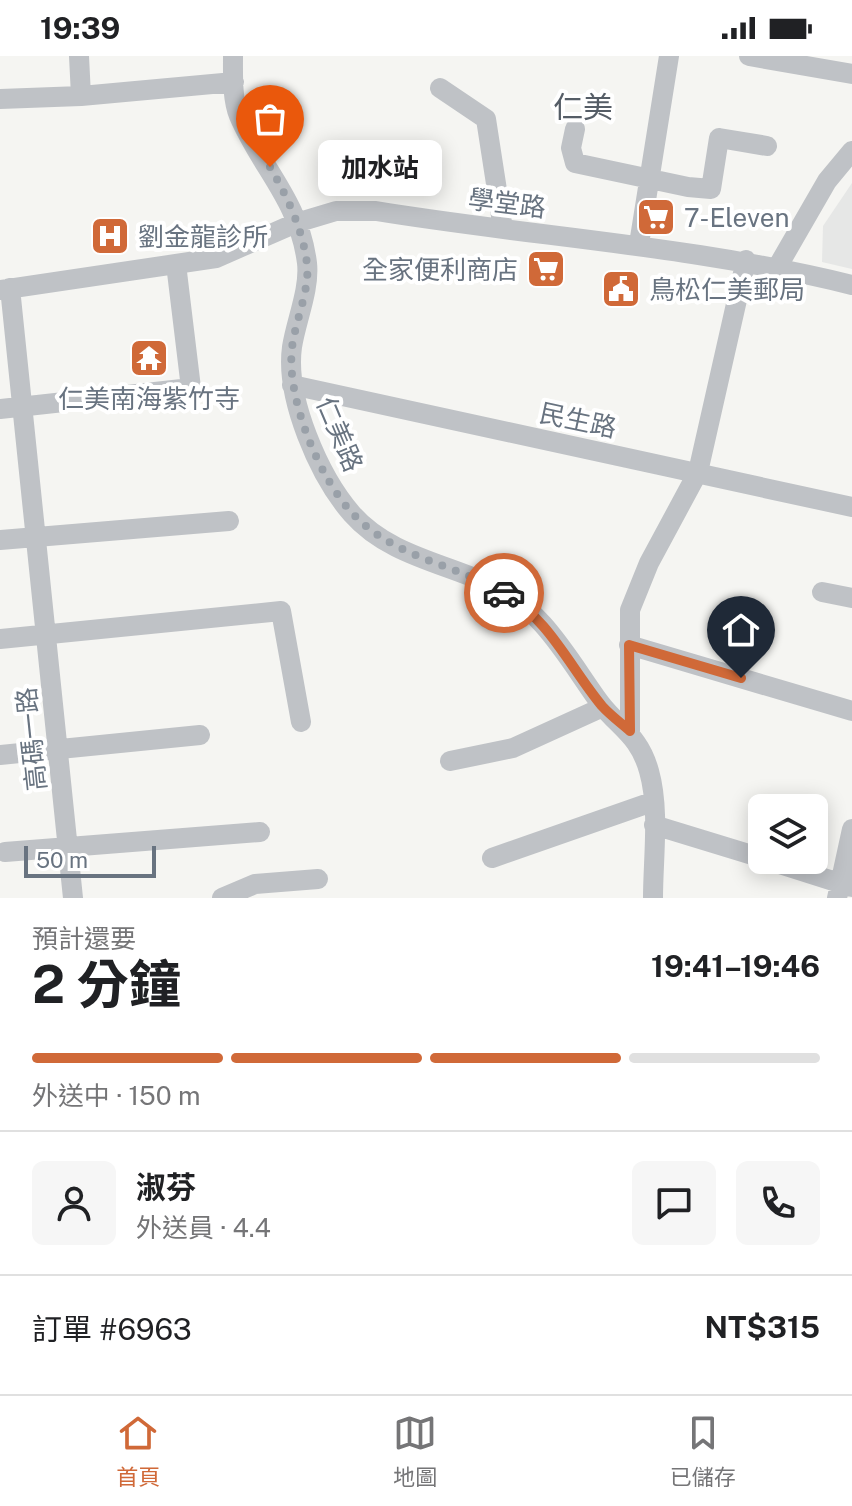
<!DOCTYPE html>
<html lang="zh-TW">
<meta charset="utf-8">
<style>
body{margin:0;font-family:"Public Sans","Noto Sans TC",sans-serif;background:#f6f6f6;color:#202124;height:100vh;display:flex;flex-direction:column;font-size:30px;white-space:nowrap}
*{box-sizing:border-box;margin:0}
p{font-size:26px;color:#757577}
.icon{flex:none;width:44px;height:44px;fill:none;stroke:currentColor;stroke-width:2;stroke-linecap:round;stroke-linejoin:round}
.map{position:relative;height:842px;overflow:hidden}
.details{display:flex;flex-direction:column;background:#fff;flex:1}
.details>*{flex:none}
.tools{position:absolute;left:748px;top:738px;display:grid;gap:16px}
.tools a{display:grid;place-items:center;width:80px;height:80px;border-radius:12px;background:#fff;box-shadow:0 4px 20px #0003;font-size:40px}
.scale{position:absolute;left:24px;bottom:20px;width:132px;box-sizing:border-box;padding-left:8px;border:4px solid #687380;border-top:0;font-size:22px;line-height:28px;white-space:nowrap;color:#687380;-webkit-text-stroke:6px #fff;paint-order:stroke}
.pin{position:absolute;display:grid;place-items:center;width:68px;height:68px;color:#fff;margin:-82px -34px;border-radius:50% 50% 50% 0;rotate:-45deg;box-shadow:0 0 8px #0007}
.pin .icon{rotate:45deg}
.courier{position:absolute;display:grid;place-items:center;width:80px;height:80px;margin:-40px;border:6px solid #d06938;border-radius:50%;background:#fff;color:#222;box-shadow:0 2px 10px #0007}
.bubble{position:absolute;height:56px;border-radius:12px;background:#fff;box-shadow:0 4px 20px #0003;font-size:26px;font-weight:700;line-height:56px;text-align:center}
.headline em{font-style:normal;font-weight:700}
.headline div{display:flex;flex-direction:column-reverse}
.headline{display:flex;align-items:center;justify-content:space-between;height:136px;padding:0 32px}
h1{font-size:52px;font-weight:700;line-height:60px}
.bar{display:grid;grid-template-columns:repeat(4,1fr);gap:12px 8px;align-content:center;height:96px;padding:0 32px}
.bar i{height:10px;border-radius:6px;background:#e0e0e0}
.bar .selected{background:#d06938}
.bar p{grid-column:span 4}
.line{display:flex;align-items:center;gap:20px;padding:0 32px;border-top:2px solid #e0e0e0}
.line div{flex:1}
.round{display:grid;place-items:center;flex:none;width:84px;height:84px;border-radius:12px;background:#f6f6f6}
.status{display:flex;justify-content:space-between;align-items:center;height:56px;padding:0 40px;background:#fff;direction:ltr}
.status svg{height:22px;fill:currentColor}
.dock{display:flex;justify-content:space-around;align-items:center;height:112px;border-top:2px solid #e0e0e0;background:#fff;font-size:22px;color:#757577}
.dock a{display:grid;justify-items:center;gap:4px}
.dock .selected{color:#d06938}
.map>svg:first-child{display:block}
</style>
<div class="status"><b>19:39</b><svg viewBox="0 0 49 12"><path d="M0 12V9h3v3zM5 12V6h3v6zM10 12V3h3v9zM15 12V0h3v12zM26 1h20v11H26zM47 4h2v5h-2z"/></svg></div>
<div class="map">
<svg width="852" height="842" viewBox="0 0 852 842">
<rect width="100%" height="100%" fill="#f5f5f2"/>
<!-- built -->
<path fill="#e6e7e6" d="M852,127v86l-30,-7 1,-36z"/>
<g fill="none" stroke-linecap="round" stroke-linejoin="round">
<!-- minor -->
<path stroke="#bfc2c6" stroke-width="20" d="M79,0l2,40
M233,0c0,19 -1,43 6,60 22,52 60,84 68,147 3,26 -11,58 -15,84 -7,51 27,129 60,167 36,41 92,49 139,71 52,24 77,74 109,118 19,25 39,32 49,68 11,39 4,87 4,127
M749,0l103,18
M440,32l46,31 17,110
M0,43l81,-3 153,-14
M575,73l-4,19 4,15 113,24 23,2 8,-51 48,8
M639,188l30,-188
M778,210l49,-85 25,-30
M10,232l63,610
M0,234l216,-32 80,-35 40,-12h40c159,26 319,35 476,74
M292,329l560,122
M0,353l191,-21 -15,-124
M0,484l229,-19
M822,536l30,6
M0,583l281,-28 20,111
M629,589l223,66
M630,675v-121l19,-47 49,-91 48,-212
M0,699l200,-20
M450,705l63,-13 90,-41
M654,769l108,33
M5,796l255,-20
M492,802l160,-56
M767,804l85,27
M222,842l33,-14 63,-5
M837,842l15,-69"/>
</g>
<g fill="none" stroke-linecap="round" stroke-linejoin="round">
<!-- done -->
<path stroke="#99a0a8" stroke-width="8" stroke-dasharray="0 14.4" d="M270,111c17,29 33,63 37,97 3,26 -12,57 -15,84 -6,49 27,131 62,167 41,43 101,49 150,78"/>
<!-- route -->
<path stroke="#d06938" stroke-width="10" d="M504,537c46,27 65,73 98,113 8,9 19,17 28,25l-1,-86 112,33"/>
</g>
<!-- icons -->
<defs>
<symbol id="supermarket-square" viewBox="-11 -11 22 22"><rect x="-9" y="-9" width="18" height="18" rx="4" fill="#d06938" stroke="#fff"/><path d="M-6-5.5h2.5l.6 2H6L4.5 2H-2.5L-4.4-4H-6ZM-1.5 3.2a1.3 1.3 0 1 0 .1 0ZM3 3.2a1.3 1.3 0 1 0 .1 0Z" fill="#fff"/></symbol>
<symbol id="hospital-square" viewBox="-11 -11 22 22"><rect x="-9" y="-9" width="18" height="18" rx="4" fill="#d06938" stroke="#fff"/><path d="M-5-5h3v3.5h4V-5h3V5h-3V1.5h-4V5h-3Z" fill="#fff"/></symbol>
<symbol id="civic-square" viewBox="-11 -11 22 22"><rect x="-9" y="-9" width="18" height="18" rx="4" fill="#d06938" stroke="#fff"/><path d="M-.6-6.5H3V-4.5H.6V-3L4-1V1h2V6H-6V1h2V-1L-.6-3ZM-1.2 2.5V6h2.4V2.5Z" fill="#fff"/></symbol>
<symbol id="temple-square" viewBox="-11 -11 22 22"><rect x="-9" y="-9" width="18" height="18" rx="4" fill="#d06938" stroke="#fff"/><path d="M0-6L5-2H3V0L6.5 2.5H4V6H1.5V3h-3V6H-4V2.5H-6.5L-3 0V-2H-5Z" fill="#fff"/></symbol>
</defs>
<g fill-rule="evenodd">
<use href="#supermarket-square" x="634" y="139" width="44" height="44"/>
<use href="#hospital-square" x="88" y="158" width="44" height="44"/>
<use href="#supermarket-square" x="524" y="191" width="44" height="44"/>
<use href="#civic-square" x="599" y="211" width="44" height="44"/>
<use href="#temple-square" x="127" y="280" width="44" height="44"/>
</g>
<g text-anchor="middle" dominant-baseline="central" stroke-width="8" stroke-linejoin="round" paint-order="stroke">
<!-- street labels -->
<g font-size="26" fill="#687380" stroke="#fff">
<text transform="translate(507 147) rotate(7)">學堂路</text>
<text transform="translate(578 364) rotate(12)">民生路</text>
<text transform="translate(340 378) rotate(67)">仁美路</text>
<text transform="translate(31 683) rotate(-96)">高碼一路</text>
</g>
<!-- poi labels -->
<g font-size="26" fill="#687380" stroke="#fff" text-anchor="start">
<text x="684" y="161">7-Eleven</text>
<text x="138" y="180">劉金龍診所</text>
<text x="518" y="213" text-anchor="end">全家便利商店</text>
<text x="649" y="233">鳥松仁美郵局</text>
<text x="149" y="342" text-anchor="middle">仁美南海紫竹寺</text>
</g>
<!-- quarter labels -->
<g font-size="30" fill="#555d66" stroke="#fff">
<text x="583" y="51">仁美</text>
</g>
</g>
</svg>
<div class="tools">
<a><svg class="icon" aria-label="layers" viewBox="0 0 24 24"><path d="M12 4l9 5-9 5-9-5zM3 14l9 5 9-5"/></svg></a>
</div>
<div class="scale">50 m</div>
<div class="pin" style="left:270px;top:111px;background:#ea580c"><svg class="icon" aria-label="bag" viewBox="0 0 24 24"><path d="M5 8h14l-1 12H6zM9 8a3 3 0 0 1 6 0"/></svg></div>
<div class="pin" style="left:741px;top:622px;background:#1f2937"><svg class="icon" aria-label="home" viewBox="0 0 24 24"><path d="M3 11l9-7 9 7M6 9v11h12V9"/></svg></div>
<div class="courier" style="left:504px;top:537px"><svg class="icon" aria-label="car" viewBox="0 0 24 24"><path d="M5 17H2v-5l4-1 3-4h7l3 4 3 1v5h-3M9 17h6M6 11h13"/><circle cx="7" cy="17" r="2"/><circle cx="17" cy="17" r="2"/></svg></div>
<div class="bubble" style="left:318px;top:84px;width:124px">加水站</div>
</div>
<section class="details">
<div class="headline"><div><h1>2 分鐘</h1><p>預計還要</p></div><em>19:41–19:46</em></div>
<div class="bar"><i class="selected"></i><i class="selected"></i><i class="selected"></i><i></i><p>外送中 · 150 m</p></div>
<div class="line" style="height:144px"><a class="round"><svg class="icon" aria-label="person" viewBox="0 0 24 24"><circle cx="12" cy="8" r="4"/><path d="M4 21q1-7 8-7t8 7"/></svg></a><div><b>淑芬</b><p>外送員 · 4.4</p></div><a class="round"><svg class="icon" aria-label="chat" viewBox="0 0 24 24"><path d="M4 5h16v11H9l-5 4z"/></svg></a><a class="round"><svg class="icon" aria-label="phone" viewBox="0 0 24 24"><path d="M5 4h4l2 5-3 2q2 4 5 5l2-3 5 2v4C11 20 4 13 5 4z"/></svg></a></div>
<div class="line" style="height:104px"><div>訂單 #6963</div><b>NT$315</b></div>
</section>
<nav class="dock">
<a class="selected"><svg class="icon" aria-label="home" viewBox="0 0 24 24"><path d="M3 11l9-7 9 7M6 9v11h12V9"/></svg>首頁</a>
<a><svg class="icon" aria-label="map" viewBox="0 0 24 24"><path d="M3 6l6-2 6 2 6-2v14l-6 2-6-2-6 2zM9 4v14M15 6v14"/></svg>地圖</a>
<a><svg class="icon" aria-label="saved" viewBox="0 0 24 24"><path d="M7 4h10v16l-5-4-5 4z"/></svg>已儲存</a>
</nav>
